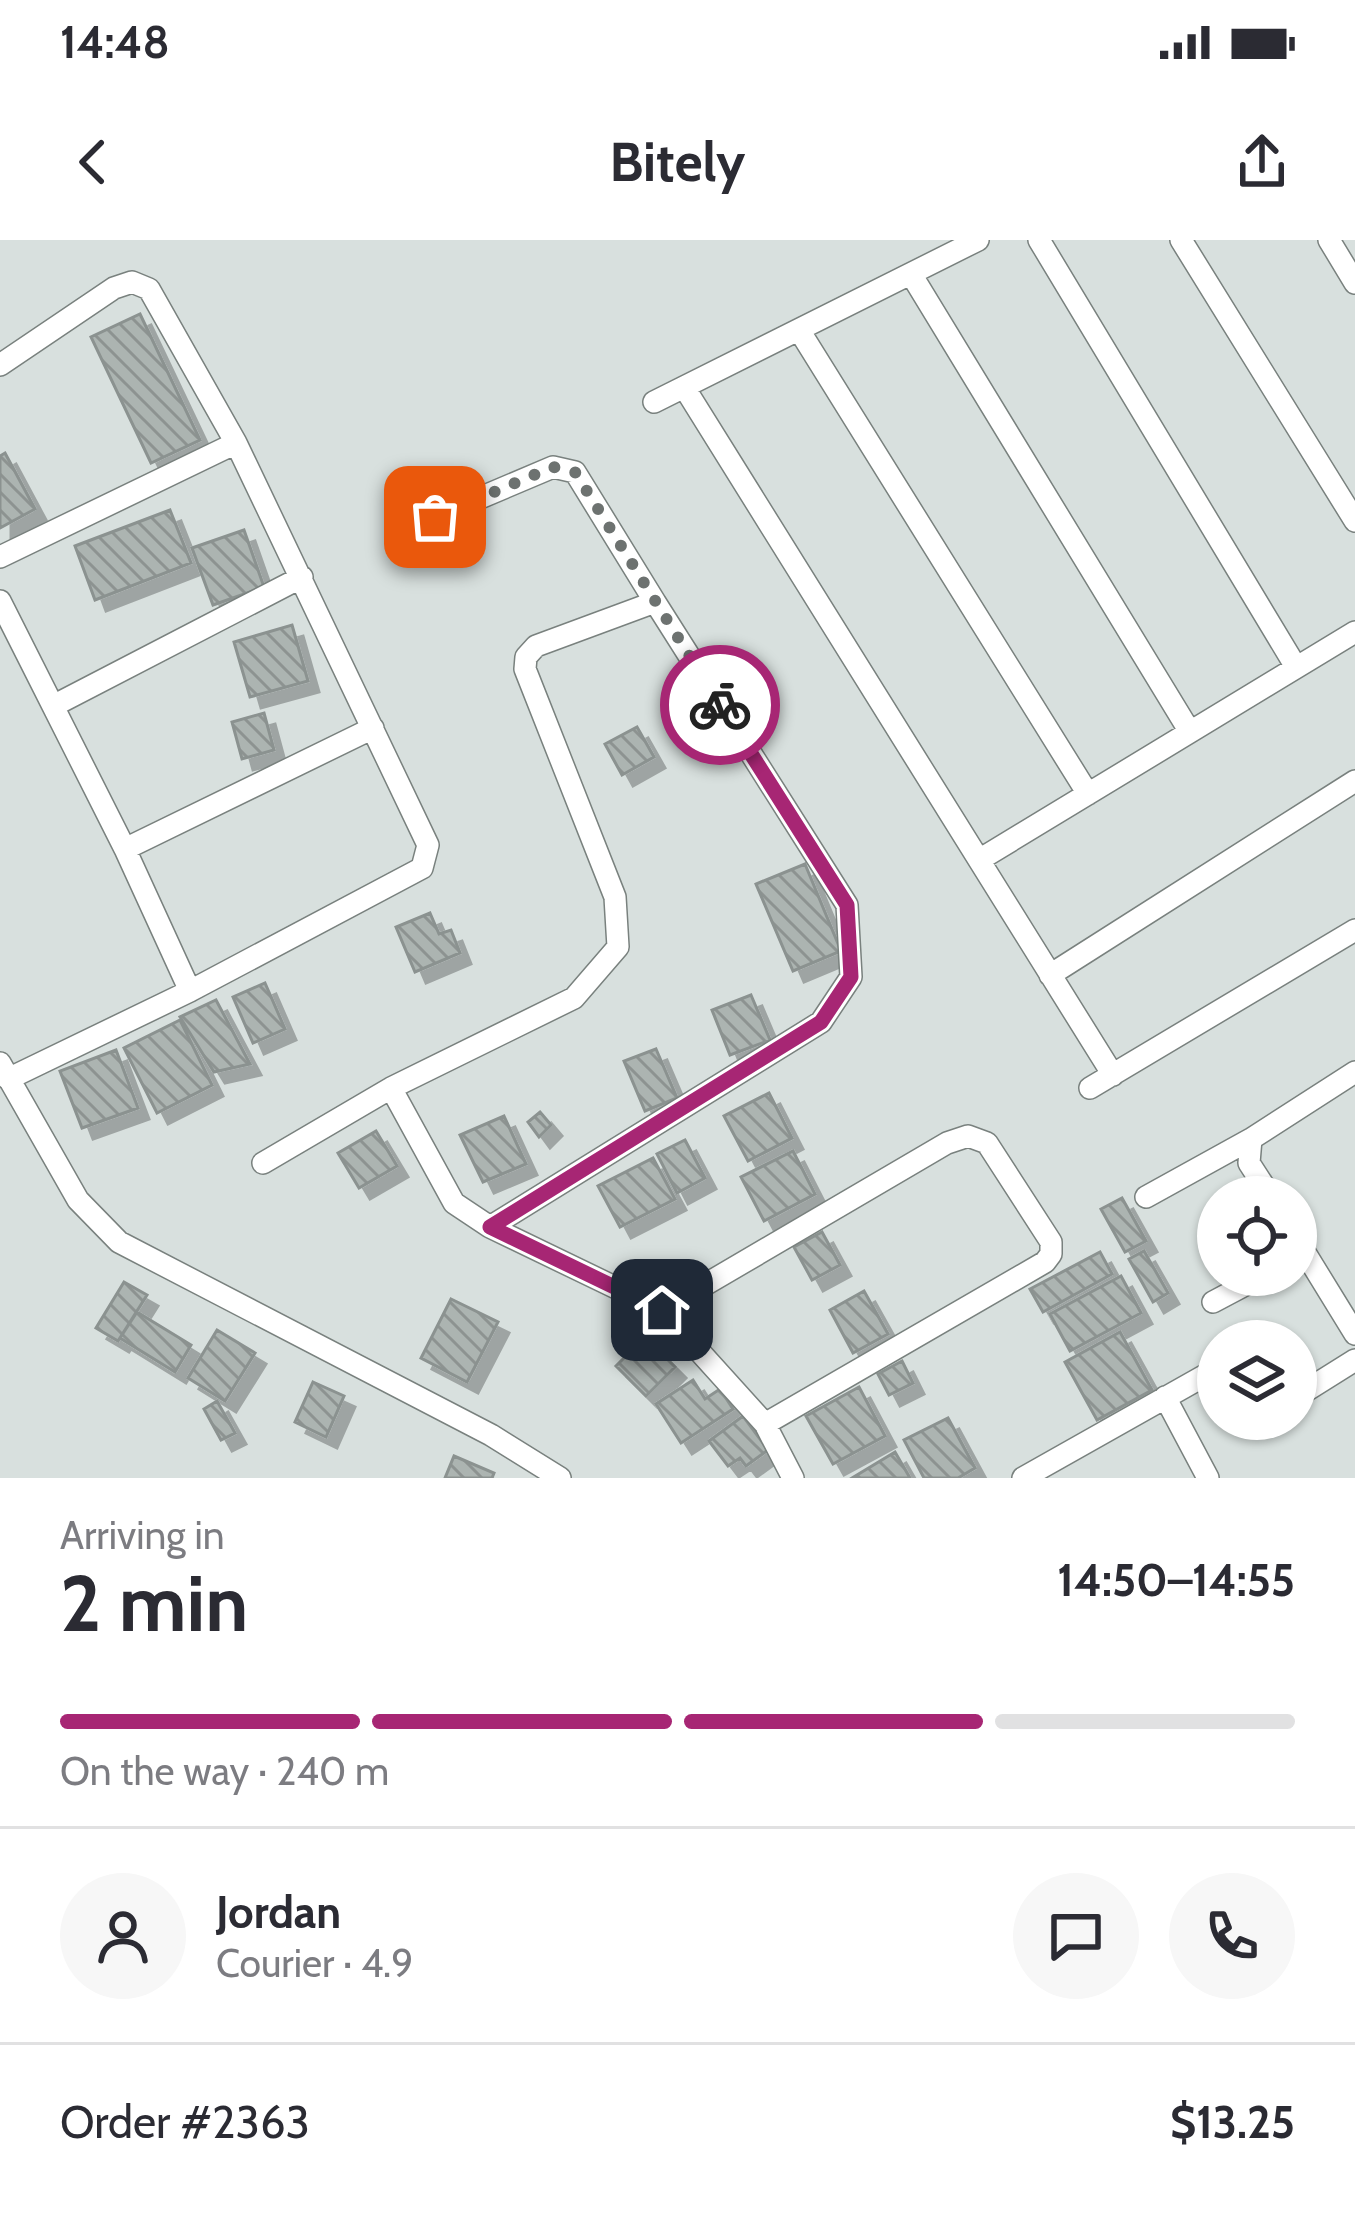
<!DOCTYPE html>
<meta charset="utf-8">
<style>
body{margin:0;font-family:Cabin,sans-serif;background:#f7f7f7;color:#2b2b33;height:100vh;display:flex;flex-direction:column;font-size:45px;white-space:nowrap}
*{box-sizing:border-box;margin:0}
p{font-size:39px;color:#7c7c81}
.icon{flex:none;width:66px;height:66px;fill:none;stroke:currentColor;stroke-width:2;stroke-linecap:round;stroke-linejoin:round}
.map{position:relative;height:1238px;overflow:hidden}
.details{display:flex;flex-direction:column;background:#fff;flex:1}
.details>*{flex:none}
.tools{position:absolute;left:1197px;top:936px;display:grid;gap:24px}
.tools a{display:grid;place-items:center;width:120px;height:120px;border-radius:50%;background:#fff;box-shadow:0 3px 9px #0004;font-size:60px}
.pin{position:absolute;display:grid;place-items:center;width:102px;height:102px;color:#fff;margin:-51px;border-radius:24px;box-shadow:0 6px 18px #0006}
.courier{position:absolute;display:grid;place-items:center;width:120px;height:120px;margin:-60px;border:9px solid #a72674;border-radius:50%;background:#fff;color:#222;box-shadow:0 3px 15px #0007}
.headline em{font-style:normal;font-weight:700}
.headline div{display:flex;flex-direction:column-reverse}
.headline{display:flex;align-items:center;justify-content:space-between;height:204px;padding:0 60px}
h1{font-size:78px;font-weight:700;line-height:90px}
.bar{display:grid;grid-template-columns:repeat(4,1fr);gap:18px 12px;align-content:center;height:144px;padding:0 60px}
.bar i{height:15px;border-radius:9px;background:#e1e1e2}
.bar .on{background:#a72674}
.bar p{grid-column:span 4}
.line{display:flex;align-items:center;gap:30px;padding:0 60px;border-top:3px solid #e1e1e2}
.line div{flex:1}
.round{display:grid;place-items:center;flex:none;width:126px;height:126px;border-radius:63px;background:#f7f7f7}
.status{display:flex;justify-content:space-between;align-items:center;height:84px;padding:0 60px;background:#fff;direction:ltr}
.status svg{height:33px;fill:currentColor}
header{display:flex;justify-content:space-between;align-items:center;height:156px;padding:0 60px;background:#fff;font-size:54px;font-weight:700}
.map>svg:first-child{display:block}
</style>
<div class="status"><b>14:48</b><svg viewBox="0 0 49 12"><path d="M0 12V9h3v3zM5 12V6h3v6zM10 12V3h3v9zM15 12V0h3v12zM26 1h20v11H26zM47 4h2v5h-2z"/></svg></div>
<header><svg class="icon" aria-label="back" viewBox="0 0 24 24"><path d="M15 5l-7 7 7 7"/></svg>Bitely<svg class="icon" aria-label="share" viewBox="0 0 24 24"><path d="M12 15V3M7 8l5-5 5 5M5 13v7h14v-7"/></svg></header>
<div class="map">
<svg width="1355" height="1238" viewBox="0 0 1355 1238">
<defs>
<pattern id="building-back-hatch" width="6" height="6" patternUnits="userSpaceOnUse" patternTransform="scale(3)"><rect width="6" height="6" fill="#acb4b1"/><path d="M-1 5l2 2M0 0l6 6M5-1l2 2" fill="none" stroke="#8d9391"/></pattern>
<filter id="shadow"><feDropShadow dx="11" dy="11" stdDeviation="0" flood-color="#0004"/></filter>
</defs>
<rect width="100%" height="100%" fill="#d8e0de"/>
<!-- building -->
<path fill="url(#building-back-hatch)" stroke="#8b9290" stroke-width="3" filter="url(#shadow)" d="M140,74l60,126 -49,23 -60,-126z
M5,213l30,56 -35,19v-72z
M170,270l21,53 -96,37 -20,-54z
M244,290l20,57 -51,18 -21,-57z
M292,385l16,56 -58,16 -16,-55z
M264,473l10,37 -32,9 -10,-37z
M637,487l17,30 -32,18 -17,-31z
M805,624l36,87 -48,20 -37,-87z
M430,673l9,21 12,-4 9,23 -45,19 -19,-45z
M265,743l20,46 -32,14 -20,-46z
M751,755l19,45 -40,15 -18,-45z
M216,760l34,64 -36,8 -34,-55z
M180,780l32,65 -55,28 -33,-65z
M656,809l21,49 -32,13 -21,-50z
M116,810l22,58 -56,20 -22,-57z
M769,853l23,45 -44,23 -24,-45z
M540,872l11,13 -12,12 -11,-15z
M504,876l22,48 -43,18 -23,-47z
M376,891l21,35 -38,22 -21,-35z
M685,900l20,38 -28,15 -20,-39z
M793,911l22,43 -51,27 -23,-44z
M653,918l22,41 -55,28 -22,-41z
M1122,958l24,43 -21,11 -24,-43z
M822,992l18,33 -28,15 -18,-33z
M1144,1011l24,42 -15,9 -24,-43z
M1100,1012l12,22 -69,38 -13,-23z
M1121,1036l20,37 -71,38 -20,-37z
M124,1042l23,13 -29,46 -22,-13z
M864,1051l24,43 -35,19 -23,-43z
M451,1059l47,23 -31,60 -46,-24z
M137,1072l54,33 -16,27 -55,-34z
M217,1090l38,23 -30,48 -37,-23z
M1120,1092l32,58 -55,30 -32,-58z
M645,1097l30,30 -29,29 -30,-30z
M902,1121l11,22 -24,12 -11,-21z
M693,1140l12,19 15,-10 13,20 -52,34 -25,-39z
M313,1142l31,14 -18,41 -31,-15z
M859,1147l26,49 -52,28 -27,-48z
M217,1161l18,32 -14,7 -17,-31z
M743,1176l25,34 -22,16 -6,-8 -12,8 -19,-25z
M948,1178l27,50 -17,10h-34l-20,-38z
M895,1212l15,26h-58z
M454,1216l40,17 -2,5h-47z"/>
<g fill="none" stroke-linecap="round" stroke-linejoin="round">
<defs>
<path id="minor" d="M1039,0l257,427
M1181,0l174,281
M1329,0l26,43
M911,34l279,458
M799,90l289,464
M0,125l114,-77 18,-6 17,7 87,154
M684,147l429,688
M654,162l324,-162
M402,291l151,-64 22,5 80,130
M0,317l236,-114 192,402 -6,23 -232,123 -182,88
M0,361l125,248 65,142
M53,466l249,-129
M125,609l248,-121
M979,620l376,-228
M1050,735l305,-194
M0,823l78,137 41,42 372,193 69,43
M391,848l63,115 36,24
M1090,848l265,-158
M263,923l128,-75 183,-90 44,-51 -3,-50 -90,-228 1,-12 10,-11 119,-44 192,303 4,72 -30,45 -331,205 172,83 285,-167 21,-7 19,7 64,99v12l-6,8 -280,162 28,54
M1146,957l105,-58
M1271,957l-22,-34 2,-24 104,-67
M1296,998l59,96
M1213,1062l51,-27
M662,1070l103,114
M1165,1157l43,81
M1296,1157l59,-37
M1023,1238l188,-106"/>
</defs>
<!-- minor casing -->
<use href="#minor" stroke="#79817e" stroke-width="24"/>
<!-- minor -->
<use href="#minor" stroke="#fff" stroke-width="21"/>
</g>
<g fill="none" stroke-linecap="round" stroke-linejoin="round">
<!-- done -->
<path stroke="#6d7270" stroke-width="12" stroke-dasharray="0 21.6" d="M435,277l118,-50 22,5 145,233"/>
<!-- route -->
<path stroke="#a72674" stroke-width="15" d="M662,1070l-172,-83 331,-205 30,-45 -4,-72 -127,-200"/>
</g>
</svg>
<div class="tools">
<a><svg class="icon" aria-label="locate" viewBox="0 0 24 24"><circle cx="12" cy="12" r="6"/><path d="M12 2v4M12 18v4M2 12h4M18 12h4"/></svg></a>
<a><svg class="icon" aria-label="layers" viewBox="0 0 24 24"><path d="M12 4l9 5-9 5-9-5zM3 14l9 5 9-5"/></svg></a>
</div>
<div class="pin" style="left:435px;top:277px;background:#ea580c"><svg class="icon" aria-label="bag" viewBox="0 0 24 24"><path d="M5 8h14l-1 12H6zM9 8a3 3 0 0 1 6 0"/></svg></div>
<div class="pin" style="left:662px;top:1070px;background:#1f2937"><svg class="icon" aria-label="home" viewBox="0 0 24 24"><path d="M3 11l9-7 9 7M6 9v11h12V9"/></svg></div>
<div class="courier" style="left:720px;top:465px"><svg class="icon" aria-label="bike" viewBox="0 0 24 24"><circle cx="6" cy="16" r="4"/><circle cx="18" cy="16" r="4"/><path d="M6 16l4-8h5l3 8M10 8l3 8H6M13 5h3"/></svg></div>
</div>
<section class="details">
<div class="headline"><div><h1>2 min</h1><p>Arriving in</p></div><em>14:50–14:55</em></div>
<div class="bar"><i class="on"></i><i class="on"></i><i class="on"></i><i></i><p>On the way · 240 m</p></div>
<div class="line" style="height:216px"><a class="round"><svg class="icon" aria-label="person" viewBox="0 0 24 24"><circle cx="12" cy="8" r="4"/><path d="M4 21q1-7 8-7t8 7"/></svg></a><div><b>Jordan</b><p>Courier · 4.9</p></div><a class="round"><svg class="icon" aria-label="chat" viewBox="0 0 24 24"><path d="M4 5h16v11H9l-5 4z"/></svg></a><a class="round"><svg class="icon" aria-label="phone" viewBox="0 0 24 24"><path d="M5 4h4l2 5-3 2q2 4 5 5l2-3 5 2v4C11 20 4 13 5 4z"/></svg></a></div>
<div class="line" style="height:156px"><div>Order #2363</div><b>$13.25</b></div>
</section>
